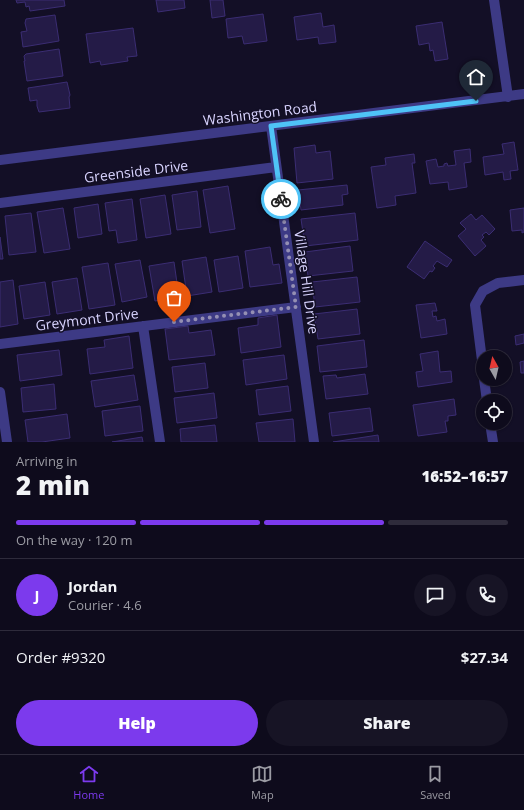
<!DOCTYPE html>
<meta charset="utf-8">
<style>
body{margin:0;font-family:"Open Sans",sans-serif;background:#171425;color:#f1f3f6;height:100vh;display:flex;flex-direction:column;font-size:15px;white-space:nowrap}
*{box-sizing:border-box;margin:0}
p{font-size:13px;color:#9b9ba3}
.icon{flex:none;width:22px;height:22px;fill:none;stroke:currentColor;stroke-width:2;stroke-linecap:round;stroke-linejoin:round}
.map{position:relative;height:442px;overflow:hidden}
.side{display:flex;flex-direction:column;background:#0e0b1c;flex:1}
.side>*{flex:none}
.needle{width:26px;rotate:352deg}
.fabs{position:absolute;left:476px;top:350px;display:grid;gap:8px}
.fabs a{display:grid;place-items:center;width:36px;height:36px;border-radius:50%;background:#0e0b1c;box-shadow:0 1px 3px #0004,0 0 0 1px #2e2b3b;font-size:20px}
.pin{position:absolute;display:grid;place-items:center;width:34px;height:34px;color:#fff;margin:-41px -17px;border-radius:50% 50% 50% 0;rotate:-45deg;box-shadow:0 0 4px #0007}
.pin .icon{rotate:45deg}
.courier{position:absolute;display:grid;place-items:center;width:40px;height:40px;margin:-20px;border:3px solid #4fc3f7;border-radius:50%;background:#fff;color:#222;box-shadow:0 1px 5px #0007}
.head em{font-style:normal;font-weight:800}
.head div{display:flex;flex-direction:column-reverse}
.head{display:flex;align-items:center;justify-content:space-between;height:68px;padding:0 16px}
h1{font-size:26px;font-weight:800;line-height:30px}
.bar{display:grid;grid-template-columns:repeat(4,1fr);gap:6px 4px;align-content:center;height:48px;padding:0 16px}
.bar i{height:5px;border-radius:3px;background:#2e2b3b}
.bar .selected{background:#7c3aed}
.bar p{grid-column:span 4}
.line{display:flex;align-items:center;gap:10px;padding:0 16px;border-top:1px solid #2e2b3b}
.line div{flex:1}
.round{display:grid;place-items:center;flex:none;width:42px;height:42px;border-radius:21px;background:#171425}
.button{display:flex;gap:8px;margin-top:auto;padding:8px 16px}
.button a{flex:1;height:46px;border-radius:24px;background:#7c3aed;color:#fff;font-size:16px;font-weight:800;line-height:46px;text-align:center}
.button a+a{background:#171425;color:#f1f3f6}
.menu{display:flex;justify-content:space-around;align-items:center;height:56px;border-top:1px solid #2e2b3b;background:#0e0b1c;font-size:11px;color:#9b9ba3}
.menu a{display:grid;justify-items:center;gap:2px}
.menu .selected{color:#7c3aed}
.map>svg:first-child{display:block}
</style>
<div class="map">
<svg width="524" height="442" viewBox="0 0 524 442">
<rect width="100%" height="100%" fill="#130f26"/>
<!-- building -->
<path fill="#241b47" stroke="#3b2d73" d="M16,0h48l1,6 -35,5 -1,-5 -3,1 -1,-5 -8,1z
M156,0h28l1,8 -27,4z
M210,0h13l2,16 -13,2z
M321,13l2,14 11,-2 2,17 -17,2 -1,-7 -21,3 -3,-23z
M263,14l4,27 -23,3 -2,-8 -14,2 -2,-19z
M55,15l4,26 -36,6 -2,-15 6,-1 -2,-8 1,-4z
M442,22l6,37 -13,2 -2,-11 -3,1 -1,-8 -10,2 -3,-19z
M133,28l4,28 -10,1 1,4 -27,4 -1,-4 -10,2 -4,-29z
M59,49l4,27 -36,5 -3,-20h1l-1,-5 2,-2z
M67,82l3,13 -1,2 1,11 -31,4 -2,-6v-6l-7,1 -2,-13z
M514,142l4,28 -8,1 1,8 -7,1 -1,-8 -18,3 -2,-18 21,-3 -2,-10z
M315,145l1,8 14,-2 3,28 -36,4 -3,-35z
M470,149l1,13 -7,1 3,24 -18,3 -1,-8 -18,2 -4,-23 10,-2 2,8 6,-1v-2l3,-1 1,3 8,-1 -2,-14z
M414,154l1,9h-3l4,30 -21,3 1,9 -19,3 -6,-41 15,-2 -1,-7z
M347,185l1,9 -6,1 1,10 -42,5 -3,-20z
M228,186l7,43 -25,4 -7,-43z
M197,191l4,36 -24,3 -5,-35z
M165,195l6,39 -25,4 -6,-39z
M132,199l5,41 -19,3 -2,-13 -7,1 -4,-28z
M98,204l4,30 -24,4 -4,-30z
M63,208l7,41 -26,4 -7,-41z
M524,208v24l-2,1v-3l-10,1 -2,-21z
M31,213l5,39 -27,3 -4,-39z
M355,213l3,27 -53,6 -4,-27z
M471,214l5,6 6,-5 13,14 -6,6 -3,-3 -4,3 2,2 -3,3 5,6 -11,10 -17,-20 8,-7 -6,-6z
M0,237l3,22h-3z
M425,241l27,19 -5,7 -10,-6 -4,5 2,2 -3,4 -2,-1 -6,8 -17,-12z
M350,246l3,25 -45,5 -3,-24z
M270,247l3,18 6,-1 3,19 -32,4 -5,-36z
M238,256l5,32 -24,4 -5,-32z
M206,257l6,35 -25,4 -5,-35z
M140,260l7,37 -25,5 -7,-38z
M174,262l5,35 -24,4 -6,-35z
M108,263l7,42 -26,4 -7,-42z
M357,277l3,25 -45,5 -3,-25z
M77,278l5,32 -25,4 -5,-32z
M13,280l5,44 -18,3v-45z
M45,282l5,33 -26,4 -5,-33z
M435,303l2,8h-5l1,6 3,-1 1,5 8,-2 2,15 -26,4 -5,-33z
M357,309l3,25 -42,5 -4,-25z
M277,315l4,32 -40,6 -3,-25 20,-3v-7z
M188,326l1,7 22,-3 4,25 -46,5 -4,-31z
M524,334v9l-8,2 -1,-9z
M129,336l4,32 -43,6 -3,-25 18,-2 -1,-7z
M364,340l3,27 -47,5 -3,-26z
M59,350l3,25 -42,6 -3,-26z
M438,351l2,21 11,-1 1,11 -34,5 -2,-15 7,-1 -3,-17z
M284,355l3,24 -41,6 -3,-25z
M524,361v12h-3l-1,-11z
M205,363l3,25 -33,4 -3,-25z
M365,374l3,20 -42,5 -3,-23 13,-1 1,3z
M134,375l4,25 -43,7 -4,-26z
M54,384l2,25 -33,3 -2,-24z
M288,386l3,25 -32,4 -3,-25z
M214,393l3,25 -40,5 -3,-25z
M454,399l2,16 -8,1v5h-3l2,11 -29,4 -5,-31z
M140,406l3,25 -38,5 -3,-25z
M370,408l3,23 -41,5 -3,-23z
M67,414l3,24 -28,4h-14l-3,-22z
M293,419l2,23h-36l-3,-19z
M215,425l2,17h-36l-1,-13z
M378,435l1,7h-46z
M142,437l1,5h-31z"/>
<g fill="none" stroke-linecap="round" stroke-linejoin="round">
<!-- minor -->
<path stroke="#3d3a85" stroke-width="10" d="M494,0l14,97
M271,126l43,316
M0,160l524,-66
M0,203l276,-36
M143,326l17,116
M0,344l296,-37
M483,368l-8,-63 8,-14 15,-8 26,-3
M484,379l3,22
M0,392l7,50
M490,423l3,19"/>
</g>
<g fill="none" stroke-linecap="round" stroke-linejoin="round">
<!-- done -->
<path stroke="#948fb3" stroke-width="4" stroke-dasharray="0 7.2" d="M174,322l122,-15 -15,-108"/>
<!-- route -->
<path stroke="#4fc3f7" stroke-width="5" d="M281,199l-10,-73 205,-25"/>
</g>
<g text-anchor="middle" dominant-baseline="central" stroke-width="3" stroke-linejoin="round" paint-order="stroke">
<!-- street labels -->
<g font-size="14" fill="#d9d4ff" stroke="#130f26">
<text transform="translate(260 113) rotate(-7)">Washington Road</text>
<text transform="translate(136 171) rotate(-7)">Greenside Drive</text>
<text transform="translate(307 282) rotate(82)">Village Hill Drive</text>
<text transform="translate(87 319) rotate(-7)">Greymont Drive</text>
</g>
</g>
</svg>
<div class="fabs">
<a><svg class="needle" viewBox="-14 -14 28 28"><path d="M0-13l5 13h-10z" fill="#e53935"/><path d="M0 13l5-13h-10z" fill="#9b9ba3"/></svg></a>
<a><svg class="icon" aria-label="locate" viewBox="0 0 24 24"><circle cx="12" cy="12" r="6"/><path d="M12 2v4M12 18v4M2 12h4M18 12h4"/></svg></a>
</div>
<div class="pin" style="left:174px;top:322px;background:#ea580c"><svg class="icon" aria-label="bag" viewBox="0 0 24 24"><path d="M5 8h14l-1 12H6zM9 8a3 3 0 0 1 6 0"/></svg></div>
<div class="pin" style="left:476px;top:101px;background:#1f2937"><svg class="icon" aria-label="home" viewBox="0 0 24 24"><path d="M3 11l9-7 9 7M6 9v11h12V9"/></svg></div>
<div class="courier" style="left:281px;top:199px"><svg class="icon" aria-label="bike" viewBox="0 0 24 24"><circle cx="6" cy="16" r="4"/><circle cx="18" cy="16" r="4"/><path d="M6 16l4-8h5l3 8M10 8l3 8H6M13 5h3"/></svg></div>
</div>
<section class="side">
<div class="head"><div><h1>2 min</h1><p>Arriving in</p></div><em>16:52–16:57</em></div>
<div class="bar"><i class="selected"></i><i class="selected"></i><i class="selected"></i><i></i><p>On the way · 120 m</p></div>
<div class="line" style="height:72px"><b class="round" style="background:#7c3aed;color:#fff">J</b><div><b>Jordan</b><p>Courier · 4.6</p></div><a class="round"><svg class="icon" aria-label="chat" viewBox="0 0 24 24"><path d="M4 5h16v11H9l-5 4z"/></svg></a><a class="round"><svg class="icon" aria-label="phone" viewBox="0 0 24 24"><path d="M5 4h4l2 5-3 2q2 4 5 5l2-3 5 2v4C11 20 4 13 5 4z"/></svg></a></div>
<div class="line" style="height:52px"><div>Order #9320</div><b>$27.34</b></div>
<div class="button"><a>Help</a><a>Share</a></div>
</section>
<nav class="menu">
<a class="selected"><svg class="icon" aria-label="home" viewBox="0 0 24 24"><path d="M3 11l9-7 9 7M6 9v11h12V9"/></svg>Home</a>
<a><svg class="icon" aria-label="map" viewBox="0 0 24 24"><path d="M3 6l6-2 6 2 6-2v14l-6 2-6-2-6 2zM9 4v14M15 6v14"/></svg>Map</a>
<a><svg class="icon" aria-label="saved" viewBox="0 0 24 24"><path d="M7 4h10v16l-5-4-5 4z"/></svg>Saved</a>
</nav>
